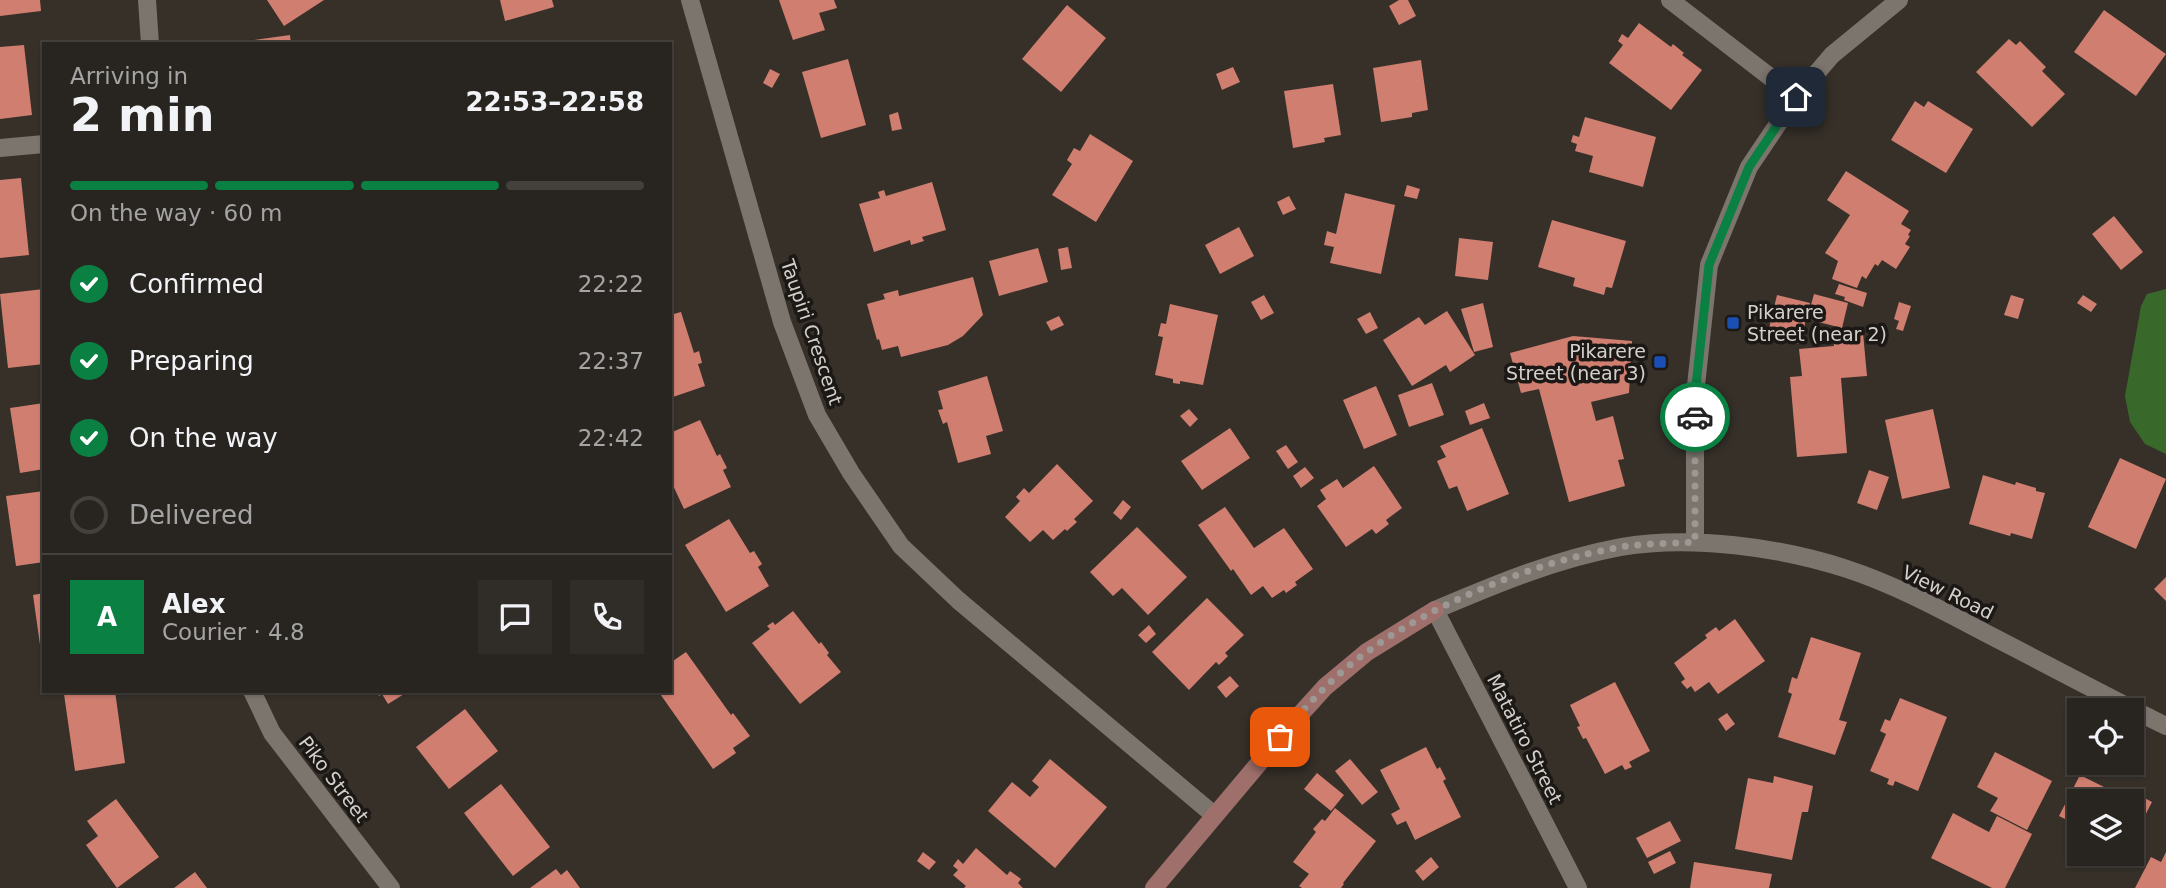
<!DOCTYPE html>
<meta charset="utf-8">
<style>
body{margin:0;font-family:"DejaVu Sans",sans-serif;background:#302c28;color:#f1f3f6;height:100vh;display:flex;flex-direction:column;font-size:26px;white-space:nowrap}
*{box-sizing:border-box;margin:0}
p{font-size:23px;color:#a5a4a4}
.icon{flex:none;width:38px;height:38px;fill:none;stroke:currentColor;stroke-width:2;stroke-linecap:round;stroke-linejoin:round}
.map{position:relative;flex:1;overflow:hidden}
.side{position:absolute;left:42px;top:42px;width:630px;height:651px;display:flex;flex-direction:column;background:#28241f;border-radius:0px;box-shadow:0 2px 5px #0004,0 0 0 2px #44413d}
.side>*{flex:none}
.tools{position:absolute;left:2067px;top:698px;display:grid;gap:14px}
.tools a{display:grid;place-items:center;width:77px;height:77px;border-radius:0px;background:#28241f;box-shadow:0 2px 5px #0004,0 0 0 2px #44413d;font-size:35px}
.pin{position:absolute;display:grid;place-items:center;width:60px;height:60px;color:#fff;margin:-30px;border-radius:14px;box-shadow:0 4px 10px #0006}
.courier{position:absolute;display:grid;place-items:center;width:70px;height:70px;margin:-35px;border:5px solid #0b8043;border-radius:50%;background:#fff;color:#222;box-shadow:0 2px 9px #0007}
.overview em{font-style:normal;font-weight:700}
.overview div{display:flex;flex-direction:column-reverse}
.overview{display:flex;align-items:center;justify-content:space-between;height:119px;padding:0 28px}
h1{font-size:46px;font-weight:700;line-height:52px}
.bar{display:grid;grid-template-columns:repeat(4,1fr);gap:10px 7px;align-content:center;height:84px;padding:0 28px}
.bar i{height:9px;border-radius:5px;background:#44413d}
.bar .current{background:#0b8043}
.bar p{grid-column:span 4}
.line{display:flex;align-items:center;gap:18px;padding:0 28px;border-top:2px solid #44413d}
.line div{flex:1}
.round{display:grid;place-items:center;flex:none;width:74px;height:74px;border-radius:0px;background:#302c28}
ol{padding:0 28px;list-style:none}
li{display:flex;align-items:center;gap:21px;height:77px}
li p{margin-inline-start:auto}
li .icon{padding:7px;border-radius:50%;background:#0b8043;color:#fff;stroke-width:4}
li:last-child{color:#a5a4a4}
li i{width:38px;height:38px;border:4px solid #44413d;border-radius:50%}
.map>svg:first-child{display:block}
</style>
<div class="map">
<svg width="2166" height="888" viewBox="0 0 2166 888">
<rect width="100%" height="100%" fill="#363029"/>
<!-- forest -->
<path fill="#39682b" d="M2166,289v165l-21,-10 -15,-22 -5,-26 16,-90 6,-12z"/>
<!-- building -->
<path fill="#d07e70" d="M0,0h40l1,11 -41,5z
M267,0h57l-40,26z
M500,0h52l2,7 -49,14z
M779,0h55l3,8 -18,5 6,17 -32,10z
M1399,0h9l8,16 -17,9 -10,-19z
M1067,5l39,33 -45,54 -39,-33z
M2104,10l62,44 -30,42 -62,-44z
M1639,23l32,24 2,-3 11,9 -2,2 20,15 -31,40 -62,-47 14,-18 -5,-4 4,-7 6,4z
M290,35l1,9h-52v-2z
M2009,39l7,6 4,-4 26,26 -4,4 23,23 -33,33 -56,-55z
M24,45l8,70 -32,4v-72z
M848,59l18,66 -45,13 -19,-66z
M1421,60l7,50 -16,3v4l-31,5 -8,-54z
M1233,67l7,15 -18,8 -6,-16z
M770,69l10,5 -8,14 -9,-5z
M1333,84l8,51 -17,3 1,4 -32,6 -9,-57z
M1915,101l9,6 4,-6 45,28 -27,44 -55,-33z
M898,112l4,17 -10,2 -3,-16z
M1585,117l71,20 -13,50 -54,-15 4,-16 -18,-5 2,-7 -6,-2 2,-7 6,2z
M1090,134l43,27 -37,61 -44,-27 20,-31 -5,-4 7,-12 6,3z
M1846,171l63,40 -8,13 10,6 -3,5 2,1 -5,8 5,3 -14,22 -14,-9 -4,6 -3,-2 -9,15 -4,-3 -5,12 -25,-9 6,-18 -13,-8 25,-38 -23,-15z
M21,178l8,77 -29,3v-78z
M932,182l14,48 -24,7 2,4 -13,4 -1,-5 -36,12 -15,-48 21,-6 -2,-6 6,-2 2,6z
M1407,185l13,4 -3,10 -13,-3z
M1345,193l50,12 -14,69 -51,-11 4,-16 -10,-2 3,-14 9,3z
M1289,196l7,13 -13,6 -6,-13z
M2114,216l29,36 -22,18 -29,-36z
M1552,220l74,21 -14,47 -6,-1 -2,8 -31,-9 2,-8 -37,-11z
M1239,227l15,29 -34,18 -15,-29z
M1459,238l34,4 -5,38 -33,-4z
M1068,247l4,21 -11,2 -3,-21z
M1038,248l10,34 -49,14 -10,-35z
M973,277l10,38 -20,21 -15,9 -47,12 -3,-11 -16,4 -3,-11 -2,1 -10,-36 18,-5 -2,-5 15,-4 1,6z
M1839,284l28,9 -4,14 -19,-7 1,-3 -10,-3z
M44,289v75l-36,4 -8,-74z
M1814,294l34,9 -6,25 -35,-9z
M1264,295l10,18 -13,7 -10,-18z
M1777,295l33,8 -10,41 -33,-7z
M2011,295l13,4 -6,20 -14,-4z
M2083,295l14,9 -6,8 -14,-9z
M1899,302l12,4 -8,25 -7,-2 3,-8 -5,-2z
M1483,303l10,44 -19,5 -13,-43z
M1170,304l48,11 -15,70 -23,-4v3l-7,-1v-4l-18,-4 8,-38 -5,-1 3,-13 5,1z
M1447,311l28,44 -25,17 -4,-7 -34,21 -29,-46 36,-23 6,8z
M681,312l13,41 5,-2 3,12 -4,1 7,22 -35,12v-83z
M1370,312l8,16 -12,6 -9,-15z
M1059,316l5,9 -13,6 -5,-9z
M1863,333l4,43 -26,2 6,75 -50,4 -7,-80 12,-1 -3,-27 35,-3 -1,-11z
M1573,336l59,5 -3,52 -38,9 5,19 17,-5 11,43 -6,1 7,26 -56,16 -30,-113 -18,4 -11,-40z
M987,376l16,55 -17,5 5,18 -33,9 -11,-41 -4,2 -5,-14 5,-1 -5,-18z
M1432,383l12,32 -35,12 -11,-32z
M1376,386l21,49 -33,14 -21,-49z
M44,403v66l-24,4 -10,-65z
M1484,403l6,15 -20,7 -5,-14z
M1189,409l9,10 -8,8 -10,-11z
M1933,409l17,79 -48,11 -17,-79z
M700,420l17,36 3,-2 7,14 -4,2 8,17 -47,22 -14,-30v-27l4,-2 -4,-8v-9z
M1230,428l20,30 -48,32 -21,-29z
M1482,428l27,66 -42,17 -10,-25 -8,3 -12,-28 9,-4 -6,-11z
M1286,445l12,17 -10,7 -12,-18z
M2120,458l46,21 -30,70 -48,-22z
M1057,464l36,37 -19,18 3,3 -10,9 -2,-2 -12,11 -10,-10 -13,12 -25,-25 15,-16 -4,-4 8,-9 5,5z
M1374,466l28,42 -16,12 3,4 -13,10 -4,-5 -26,18 -29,-41 9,-7 -6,-9 17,-11 6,9z
M1305,467l9,11 -13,10 -8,-12z
M1869,470l20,7 -12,33 -20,-7z
M1983,475l32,10 1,-3 20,6v3l9,2 -13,46 -21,-6 -1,3 -41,-12z
M44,491v71l-28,4 -10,-70z
M1123,500l8,7 -10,13 -8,-7z
M1225,507l29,41 30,-20 29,41 -18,13 2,3 -11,8 -2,-3 -12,8 -9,-12 -12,9 -18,-26 -2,2 -33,-46z
M729,519l21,34 4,-2 8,13 -4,3 11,19 -43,26 -41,-67z
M1137,527l50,50 -39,38 -26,-27 -9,8 -23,-24z
M2166,577v24l-12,-12z
M44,593v66h-2l-9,-64z
M1207,598l37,37 -19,18 3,3 -9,9 -3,-3 -27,28 -37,-38z
M793,611l26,33 2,-2 8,11 -2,2 14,17 -41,32 -48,-61 18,-14 -3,-3 6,-4 2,3z
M1735,619l30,42 -47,33 -9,-12 -14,10 -4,-6 -4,3 -6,-7 4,-3 -11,-16 33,-25 -2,-3 11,-8 3,4z
M1149,625l7,9 -10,9 -8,-8z
M1811,637l50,16 -22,67 8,2 -12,33 -57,-18 14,-43 -4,-2 4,-15 5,2z
M686,652l45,63 2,-2 17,23 -17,12 3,5 -23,16 -55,-78h12v-28z
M1230,676l9,10 -13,12 -9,-11z
M1615,682l35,69 -21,11 3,5 -7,3 -3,-5 -17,9 -19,-36 -3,1 -6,-12 3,-1 -10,-21z
M83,691h32l10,72 -50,8 -11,-77z
M376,691h33l-21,13 -6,-10 -3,2z
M1900,698l47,19 -29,74 -23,-10 -2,5 -6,-2 2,-5 -19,-8 16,-37 -6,-3 5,-12 5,2z
M465,709l33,42 -49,38 -33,-42z
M1727,713l8,11 -9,7 -8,-12z
M1426,747l11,22 3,-2 6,12 -3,2 18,36 -46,23 -9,-19 -9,4 -6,-11 9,-5 -20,-39z
M1995,752l57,29 -25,49 -37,-19 8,-13 -21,-11z
M1050,759l57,48 -52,61 -67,-57 24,-29 18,15 9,-10 -7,-6z
M1350,759l28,33 -16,13 -27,-34z
M1317,773l27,22 -13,16 -27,-22z
M2080,775l44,22 4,-8 24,13 -15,29 -5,-2v-27h-53v24l-20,-10z
M1774,776l39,10 -5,26h-6l-10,48 -57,-11 13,-71 25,5z
M501,784l49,63 -37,29 -49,-63z
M116,799l43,58 -42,31 -31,-43 12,-9 -11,-15z
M1335,808l41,33 -33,42 1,1 -3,4h-39l-3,-2 10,-12 -16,-12 23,-30 -3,-3 9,-10 3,2z
M1953,813l36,19 8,-16 35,18 -27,54h-13l-61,-30z
M1670,821l11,20 -34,17 -11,-20z
M976,848l31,27 3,-4 11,8 -3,4 5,5h-59l2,-2 -13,-11 5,-5 -5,-4 5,-7 5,5z
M1670,851l6,12 -22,11 -6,-12z
M923,852l13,10 -7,8 -12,-9z
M2166,852v36h-31l16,-31 10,5z
M1431,857l8,10 -16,14 -8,-10z
M1694,862l78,12 -3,14h-79z
M556,869l5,6 6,-5 13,18h-50z
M195,872l12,16h-33z"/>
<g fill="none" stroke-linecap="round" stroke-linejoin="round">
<!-- street -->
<path stroke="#7c756e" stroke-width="18" d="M147,0l3,44
M690,0l92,322 35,93 34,58 50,73 57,54 256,215
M1670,0l126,97
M0,148l44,-4
M1695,542v-147l14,-130 40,-98 47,-70 36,-42 67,-55
M252,691l20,42 119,155
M1578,888l-143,-278c61,-26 121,-51 186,-63 69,-12 159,0 226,22 55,18 107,48 158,74 54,28 107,56 161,83"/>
<!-- secondary -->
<path stroke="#9f706b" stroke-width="18" d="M1154,888l143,-170 28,-31 42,-35 68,-42"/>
</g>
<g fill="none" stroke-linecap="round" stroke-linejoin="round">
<!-- done -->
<path stroke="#9d9893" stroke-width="7" stroke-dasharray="0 12.6" d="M1280,737c26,-31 54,-62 87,-85 70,-51 169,-90 254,-105 24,-4 50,-3 74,-5v-125"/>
<!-- route -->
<path stroke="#0b8043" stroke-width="9" d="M1695,417v-22l14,-130 40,-98 47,-70"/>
</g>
<!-- markers -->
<g fill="#1a4fb4" stroke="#1b1815" stroke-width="2.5">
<rect x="1726" y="316" width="14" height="14" rx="3.5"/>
<rect x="1653" y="355" width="14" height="14" rx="3.5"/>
</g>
<g text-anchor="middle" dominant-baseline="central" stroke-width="7" stroke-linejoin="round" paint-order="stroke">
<!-- poi labels -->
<g font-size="19" fill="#d4d0cc" stroke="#1b1815" text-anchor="start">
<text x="1747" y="312">Pikarere<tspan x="1747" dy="22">Street (near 2)</tspan></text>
<text x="1646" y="351" text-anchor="end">Pikarere<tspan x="1646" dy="22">Street (near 3)</tspan></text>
</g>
<!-- street labels -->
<g font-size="19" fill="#d4d0cc" stroke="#1b1815">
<text transform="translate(812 332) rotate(71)">Taupiri Crescent</text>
<text transform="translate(1948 592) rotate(26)">View Road</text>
<text transform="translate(1525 739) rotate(63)">Matatiro Street</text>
<text transform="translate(334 779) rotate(53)">Piko Street</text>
</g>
</g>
</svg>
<div class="tools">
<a><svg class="icon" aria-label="locate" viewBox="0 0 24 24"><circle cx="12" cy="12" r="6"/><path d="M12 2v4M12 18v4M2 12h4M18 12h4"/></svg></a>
<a><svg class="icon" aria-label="layers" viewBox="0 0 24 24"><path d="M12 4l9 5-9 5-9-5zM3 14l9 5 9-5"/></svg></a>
</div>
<div class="pin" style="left:1280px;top:737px;background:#ea580c"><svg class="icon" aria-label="bag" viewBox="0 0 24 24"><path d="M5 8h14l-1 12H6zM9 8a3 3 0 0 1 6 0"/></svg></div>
<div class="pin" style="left:1796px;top:97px;background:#1f2937"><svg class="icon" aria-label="home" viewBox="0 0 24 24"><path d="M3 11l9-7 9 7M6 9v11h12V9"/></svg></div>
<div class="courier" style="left:1695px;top:417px"><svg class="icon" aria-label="car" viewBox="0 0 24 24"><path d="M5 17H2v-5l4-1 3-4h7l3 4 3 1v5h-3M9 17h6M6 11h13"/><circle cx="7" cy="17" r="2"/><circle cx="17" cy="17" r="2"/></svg></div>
<section class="side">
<div class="overview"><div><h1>2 min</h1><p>Arriving in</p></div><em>22:53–22:58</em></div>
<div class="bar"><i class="current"></i><i class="current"></i><i class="current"></i><i></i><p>On the way · 60 m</p></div>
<ol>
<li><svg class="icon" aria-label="check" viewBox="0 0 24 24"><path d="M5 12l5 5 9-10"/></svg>Confirmed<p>22:22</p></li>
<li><svg class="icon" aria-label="check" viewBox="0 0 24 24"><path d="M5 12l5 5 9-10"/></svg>Preparing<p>22:37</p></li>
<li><svg class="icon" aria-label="check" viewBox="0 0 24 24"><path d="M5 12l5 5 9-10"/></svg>On the way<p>22:42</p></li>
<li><i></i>Delivered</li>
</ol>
<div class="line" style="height:126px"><b class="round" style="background:#0b8043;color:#fff">A</b><div><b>Alex</b><p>Courier · 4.8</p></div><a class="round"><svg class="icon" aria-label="chat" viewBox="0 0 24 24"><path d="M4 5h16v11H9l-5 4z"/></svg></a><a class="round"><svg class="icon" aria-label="phone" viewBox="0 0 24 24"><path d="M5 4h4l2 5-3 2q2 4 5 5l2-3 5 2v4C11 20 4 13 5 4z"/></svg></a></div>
</section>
</div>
